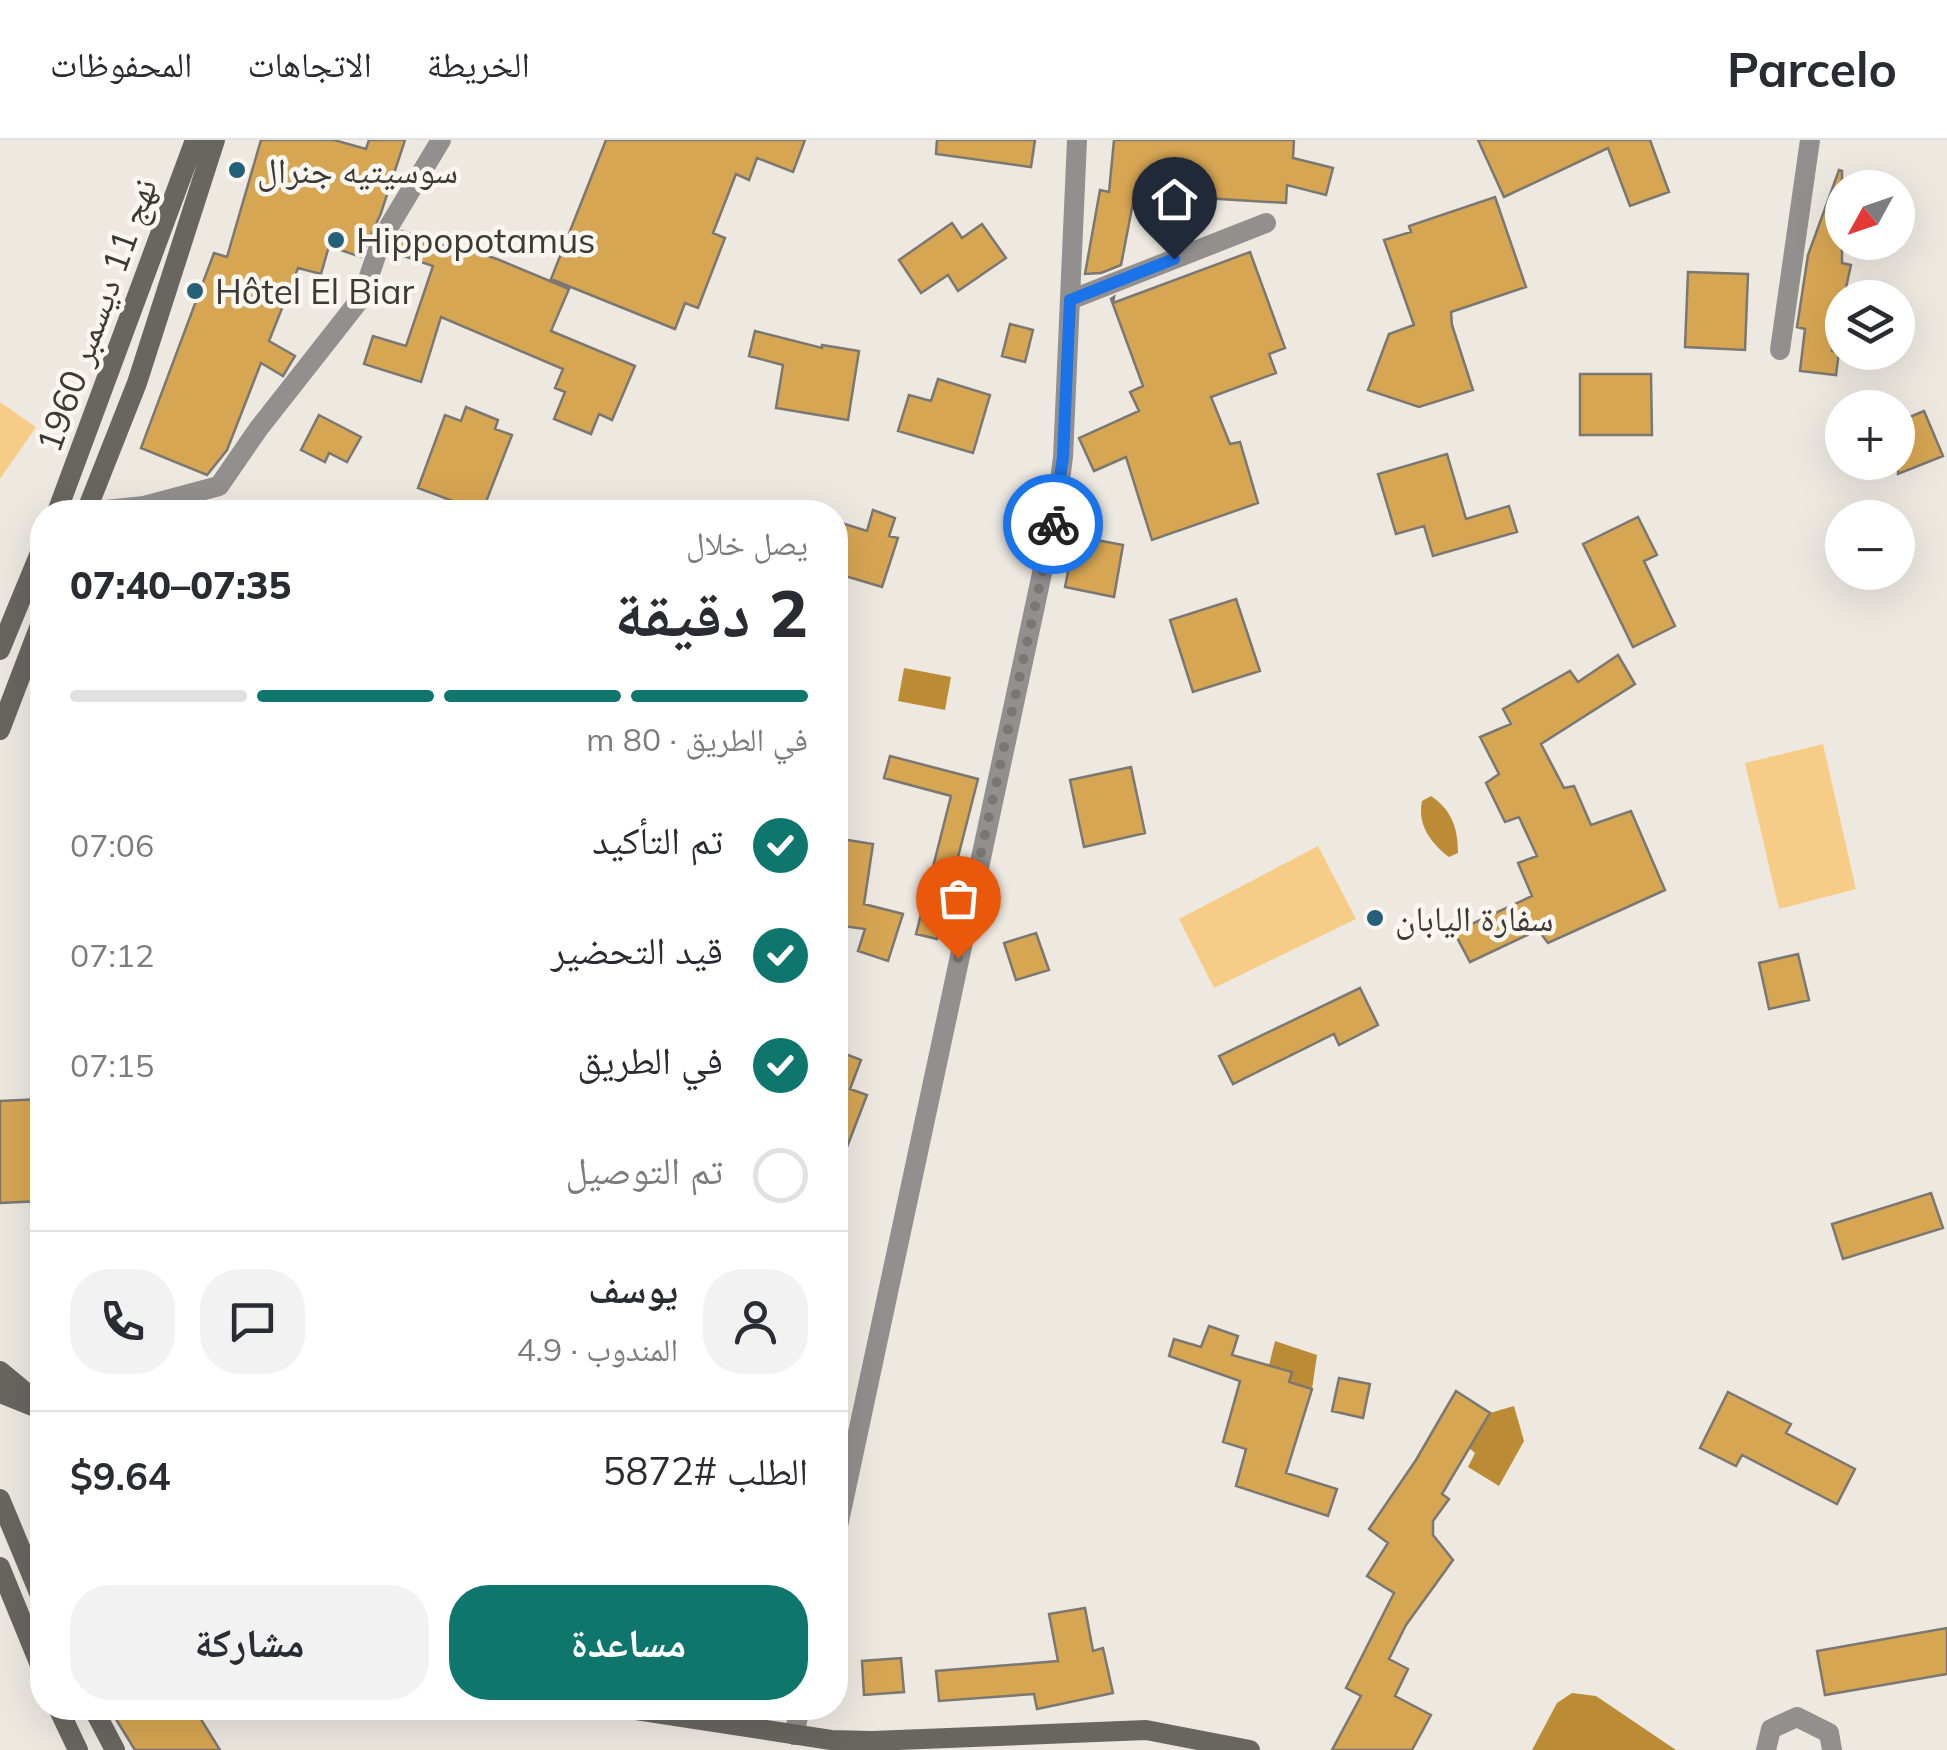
<!DOCTYPE html>
<html lang="ar">
<meta charset="utf-8">
<style>
body{margin:0;font-family:Mulish,"Noto Naskh Arabic",sans-serif;background:#f2f2f3;color:#2b2b33;direction:rtl;height:100vh;display:flex;flex-direction:column;font-size:38px;white-space:nowrap}
*{box-sizing:border-box;margin:0}
p{font-size:32px;color:#7c7c81}
.icon{flex:none;width:55px;height:55px;fill:none;stroke:currentColor;stroke-width:2;stroke-linecap:round;stroke-linejoin:round}
.map{position:relative;flex:1;overflow:hidden;direction:ltr}
.panel{position:absolute;left:30px;top:360px;width:818px;height:1220px;display:flex;flex-direction:column;background:#fff;border-radius:40px;box-shadow:0 10px 40px #0002;direction:rtl}
.panel>*{flex:none}
.needle{width:65px;rotate:230deg}
.tools{position:absolute;left:1825px;top:30px;display:grid;gap:20px}
.tools a{display:grid;place-items:center;width:90px;height:90px;border-radius:50%;background:#fff;box-shadow:0 10px 40px #0002;font-size:50px}
.pin{position:absolute;display:grid;place-items:center;width:85px;height:85px;color:#fff;margin:-102px -42px;border-radius:50% 50% 50% 0;rotate:-45deg;box-shadow:0 0 10px #0007}
.pin .icon{rotate:45deg}
.courier{position:absolute;display:grid;place-items:center;width:100px;height:100px;margin:-50px;border:8px solid #1a73e8;border-radius:50%;background:#fff;color:#222;box-shadow:0 2px 12px #0007}
.headline em{font-style:normal;font-weight:800}
.headline div{display:flex;flex-direction:column-reverse}
.headline{display:flex;align-items:center;justify-content:space-between;height:170px;padding:0 40px}
h1{font-size:65px;font-weight:800;line-height:75px}
.bar{display:grid;grid-template-columns:repeat(4,1fr);gap:15px 10px;align-content:center;height:120px;padding:0 40px}
.bar i{height:12px;border-radius:8px;background:#e1e1e2}
.bar .current{background:#0f766e}
.bar p{grid-column:span 4}
.line{display:flex;align-items:center;gap:25px;padding:0 40px;border-top:2px solid #e1e1e2}
.line div{flex:1}
.round{display:grid;place-items:center;flex:none;width:105px;height:105px;border-radius:40px;background:#f2f2f3}
ol{padding:0 40px;list-style:none}
li{display:flex;align-items:center;gap:30px;height:110px}
li p{margin-inline-start:auto}
li .icon{padding:10px;border-radius:50%;background:#0f766e;color:#fff;stroke-width:4}
li:last-child{color:#7c7c81}
li i{width:55px;height:55px;border:5px solid #e1e1e2;border-radius:50%}
.action{display:flex;gap:20px;margin-top:auto;padding:20px 40px}
.action a{flex:1;height:115px;border-radius:40px;background:#0f766e;color:#fff;font-size:40px;font-weight:800;line-height:115px;text-align:center}
.action a+a{background:#f2f2f3;color:#2b2b33}
header{display:flex;align-items:center;gap:60px;box-sizing:border-box;height:140px;padding:0 50px;background:#fff;border-bottom:2px solid #e1e1e2}
header strong{font-size:48px}
nav{display:flex;gap:55px;margin-inline-start:auto;font-size:35px}
.map>svg:first-child{display:block}
</style>
<header>
<strong>Parcelo</strong>
<nav><a>الخريطة</a><a>الاتجاهات</a><a>المحفوظات</a></nav>
</header>
<div class="map">
<svg width="1947" height="1610" viewBox="0 0 1947 1610">
<rect width="100%" height="100%" fill="#ede9e1"/>
<!-- green -->
<path fill="#f7cc87" d="M0,262l36,25 -36,52z
M1823,604l33,145 -77,20 -34,-146z
M1318,706l38,73 -142,69 -35,-69z"/>
<!-- water -->
<path fill="#bb8b35" d="M904,528l47,9 -6,33 -47,-9z
M1431,656c21,14 27,33 27,57l-9,4c-18,-14 -32,-32 -27,-56z
M1275,1201l42,14 -5,34 -23,-6 2,-11 -22,-7z
M1514,1266l10,35 -25,45 -31,-19 7,-14 -6,-5 21,-35z
M1572,1553l24,3 80,54h-144l25,-47z"/>
<!-- building -->
<path fill="#d7a653" stroke="#7b7771" stroke-width="2.5" d="M261,0h73l32,9 3,-9h36l-24,73 -20,44 -32,-11 -8,28 -23,-6 -29,73 26,15 -12,20 -22,-13 -34,87 -20,25 -66,-27 73,-195 13,4z
M606,0h199l-12,32 -36,-14 -8,22 -13,-6 -23,59 12,5 -27,70 -13,-5 -10,26 -124,-50z
M937,0h98l-4,27 -95,-13z
M1114,0h180l-1,18 40,10 -7,27 -39,-10 -1,18 -98,-6 1,-10 -52,-5 -16,83 -20,8 -16,1 15,-84 9,2z
M1478,0h172l19,52 -39,14 -22,-58 -104,49z
M1839,30l3,1v92l9,2 -19,86 7,1 -3,23 -36,-4 5,-42 -8,-2 11,-72z
M1495,57l31,90 -75,25 1,13 21,65 -54,17 -51,-17 21,-56 25,-9 -30,-85 27,-8 -2,-6z
M952,83l10,15 20,-14 24,34 -48,33 -10,-16 -27,18 -22,-33z
M402,91l59,21 2,-4 34,11 72,30 -18,42 84,35 -23,54 -13,-6 -8,20 -37,-15 11,-27 -10,-4 8,-19 -122,-52 -20,65 -57,-18 9,-28 33,10 27,-80 -41,-14z
M1250,112l35,96 -16,6 7,19 -65,24 19,47 10,-2 18,61 -106,37 -26,-83 -32,14 -15,-33 60,-27 -9,-19 13,-6 -32,-87 3,-2 -1,6z
M1688,132l60,2 -3,76 -60,-3z
M1010,184l23,6 -8,32 -23,-6z
M755,191l67,17v-3l37,6 -11,69 -72,-12 7,-43 -34,-9z
M1580,234h71l1,61h-72z
M938,239l52,16 -17,58 -75,-22 11,-36 22,6z
M466,267l32,13 -3,9 17,6 -30,77 -64,-24 27,-73 16,6z
M1924,271l19,45 -45,18v-52z
M319,275l42,22 -14,25 -18,-9 -4,9 -24,-12z
M1447,314l19,65 43,-13 8,26 -84,24 -9,-30 -28,8 -18,-60z
M873,370l22,8 -6,18 9,2 -16,49 -47,-14v-52l32,10z
M1638,377l19,38 -13,6 31,65 -42,21 -50,-103z
M1075,396l48,9 -9,52 -49,-10z
M1236,459l24,72 -67,21 -23,-72z
M1618,515l17,29 -94,60 23,44 10,-2 17,39 40,-14 34,79 -117,53 -10,-13 -68,32 -16,-30 78,-36 -14,-33 19,-7 -18,-39 -14,5 -19,-39 13,-9 -19,-37 31,-13 -8,-15 67,-38 8,11z
M890,616l88,23 -41,160 -21,-5 35,-138 -67,-18z
M1131,627l14,66 -61,14 -14,-67z
M835,698l38,6 -9,60 39,10 -15,47 -30,-10 7,-22 -30,-4z
M1036,793l13,37 -33,10 -12,-37z
M1798,814l11,46 -40,9 -10,-46z
M1360,848l18,37 -39,20 -5,-11 -101,50 -14,-28z
M835,910l26,10 -11,29 17,6 -30,78z
M41,959l1,102 -42,2v-102z
M1931,1053l12,35 -100,31 -11,-35z
M1209,1186l29,10 -6,19 60,17 -3,10 23,7 -26,84 51,16 -9,27 -92,-30 10,-37 -23,-7 17,-61 -71,-25 5,-17 27,8z
M1339,1238l31,6 -7,34 -31,-7z
M1456,1251l34,22 -48,81 7,5 -16,22v14l20,25 -47,65 -17,34 19,10 -13,27 36,19 -19,35h-80l29,-54 -15,-8 48,-95 -27,-17 21,-33 -19,-14 47,-69z
M1728,1252l63,32 -5,9 69,36 -18,35 -95,-49 -6,11 -36,-18z
M1085,1468l8,43 10,-3 10,45 -76,16 -3,-15 -95,7 -3,-30 122,-10 -9,-47z
M1947,1488v46l-122,21 -8,-44z
M901,1518l3,34 -40,3 -2,-34z
M109,1568h85l26,42h-85z"/>
<g fill="none" stroke-linecap="round" stroke-linejoin="round">
<!-- minor -->
<path stroke="#92908e" stroke-width="20" d="M1070,160l196,-77
M1780,210l30,-210
M86,372l58,-6 75,-20 40,-58 103,-131 20,-59 59,-98
M835,1400l222,-1037 6,-46 14,-317
M794,1595l6,-27
M1766,1610l5,-21 26,-12 32,16 3,17"/>
<!-- secondary -->
<path stroke="#696662" stroke-width="20" d="M57,372l138,-372
M86,372l51,-129 78,-243
M0,510l42,-102
M0,590l42,-110
M0,1231l42,35
M0,1253l35,14
M0,1359l42,101
M0,1427l42,103
M58,1568l20,42
M93,1568l22,42
M623,1568l208,32 41,1 274,-11 104,20"/>
</g>
<g fill="none" stroke-linecap="round" stroke-linejoin="round">
<!-- done -->
<path stroke="#7a7772" stroke-width="10" stroke-dasharray="0 18" d="M958,818l95,-434"/>
<!-- route -->
<path stroke="#1a73e8" stroke-width="12" d="M1053,384l10,-67 7,-157 104,-41"/>
</g>
<!-- markers -->
<g fill="#246078" stroke="#fbf6ef" stroke-width="4">
<circle cx="237" cy="30" r="10"/>
<circle cx="336" cy="100" r="10"/>
<circle cx="195" cy="151" r="10"/>
<circle cx="1375" cy="778" r="10"/>
</g>
<g text-anchor="middle" dominant-baseline="central" stroke-width="9" stroke-linejoin="round" paint-order="stroke">
<!-- poi labels -->
<g font-size="35" fill="#3c3a37" stroke="#fbf6ef" text-anchor="start">
<text x="257" y="30">سوسيتيه جنرال</text>
<text x="356" y="100">Hippopotamus</text>
<text x="215" y="151">Hôtel El Biar</text>
<text x="1395" y="778">سفارة اليابان</text>
</g>
<!-- street labels -->
<g font-size="35" fill="#3c3a37" stroke="#fbf6ef">
<text transform="translate(96 175) rotate(-70)">نهج 11 ديسمبر 1960</text>
</g>
</g>
</svg>
<div class="tools">
<a><svg class="needle" viewBox="-14 -14 28 28"><path d="M0-13l5 13h-10z" fill="#e53935"/><path d="M0 13l5-13h-10z" fill="#7c7c81"/></svg></a>
<a><svg class="icon" aria-label="layers" viewBox="0 0 24 24"><path d="M12 4l9 5-9 5-9-5zM3 14l9 5 9-5"/></svg></a>
<a>+</a>
<a>−</a>
</div>
<div class="pin" style="left:958px;top:818px;background:#ea580c"><svg class="icon" aria-label="bag" viewBox="0 0 24 24"><path d="M5 8h14l-1 12H6zM9 8a3 3 0 0 1 6 0"/></svg></div>
<div class="pin" style="left:1174px;top:119px;background:#1f2937"><svg class="icon" aria-label="home" viewBox="0 0 24 24"><path d="M3 11l9-7 9 7M6 9v11h12V9"/></svg></div>
<div class="courier" style="left:1053px;top:384px"><svg class="icon" aria-label="bike" viewBox="0 0 24 24"><circle cx="6" cy="16" r="4"/><circle cx="18" cy="16" r="4"/><path d="M6 16l4-8h5l3 8M10 8l3 8H6M13 5h3"/></svg></div>
<section class="panel">
<div class="headline"><div><h1>2 دقيقة</h1><p>يصل خلال</p></div><em>07:35–07:40</em></div>
<div class="bar"><i class="current"></i><i class="current"></i><i class="current"></i><i></i><p>في الطريق · 80 m</p></div>
<ol>
<li><svg class="icon" aria-label="check" viewBox="0 0 24 24"><path d="M5 12l5 5 9-10"/></svg>تم التأكيد<p>07:06</p></li>
<li><svg class="icon" aria-label="check" viewBox="0 0 24 24"><path d="M5 12l5 5 9-10"/></svg>قيد التحضير<p>07:12</p></li>
<li><svg class="icon" aria-label="check" viewBox="0 0 24 24"><path d="M5 12l5 5 9-10"/></svg>في الطريق<p>07:15</p></li>
<li><i></i>تم التوصيل</li>
</ol>
<div class="line" style="height:180px"><a class="round"><svg class="icon" aria-label="person" viewBox="0 0 24 24"><circle cx="12" cy="8" r="4"/><path d="M4 21q1-7 8-7t8 7"/></svg></a><div><b>يوسف</b><p>المندوب · 4.9</p></div><a class="round"><svg class="icon" aria-label="chat" viewBox="0 0 24 24"><path d="M4 5h16v11H9l-5 4z"/></svg></a><a class="round"><svg class="icon" aria-label="phone" viewBox="0 0 24 24"><path d="M5 4h4l2 5-3 2q2 4 5 5l2-3 5 2v4C11 20 4 13 5 4z"/></svg></a></div>
<div class="line" style="height:130px"><div>الطلب #5872</div><b>$9.64</b></div>
<div class="action"><a>مساعدة</a><a>مشاركة</a></div>
</section>
</div>
